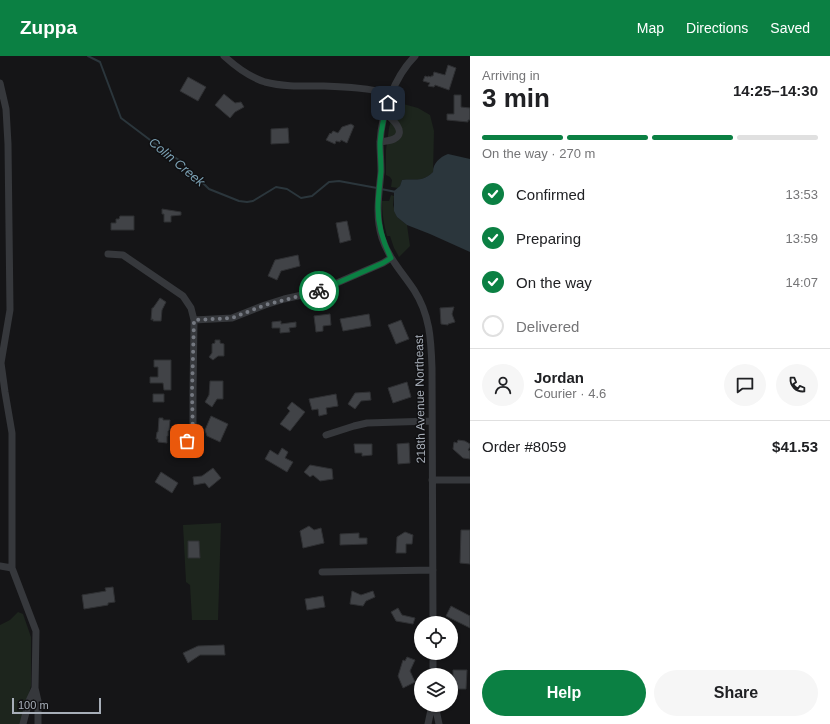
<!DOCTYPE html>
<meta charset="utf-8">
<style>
body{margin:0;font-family:Helvetica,sans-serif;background:#f6f6f6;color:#202124;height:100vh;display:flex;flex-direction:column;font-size:15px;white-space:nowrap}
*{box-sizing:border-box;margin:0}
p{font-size:13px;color:#757577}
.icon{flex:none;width:22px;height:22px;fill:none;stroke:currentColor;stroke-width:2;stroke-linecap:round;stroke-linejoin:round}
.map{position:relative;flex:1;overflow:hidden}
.details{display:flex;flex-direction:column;background:#fff;width:360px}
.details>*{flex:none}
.buttons{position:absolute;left:414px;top:560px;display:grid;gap:8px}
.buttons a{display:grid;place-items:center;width:44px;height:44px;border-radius:50%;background:#fff;box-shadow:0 1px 3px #0004;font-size:20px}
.scale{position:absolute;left:12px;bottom:10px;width:89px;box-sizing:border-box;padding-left:4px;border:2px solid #a7aeb8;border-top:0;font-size:11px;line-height:14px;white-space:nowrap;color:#a7aeb8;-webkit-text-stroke:3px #101012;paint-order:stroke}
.pin{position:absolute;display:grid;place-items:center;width:34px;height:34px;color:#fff;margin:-17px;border-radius:8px;box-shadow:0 2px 6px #0006}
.courier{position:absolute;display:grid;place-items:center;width:40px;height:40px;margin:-20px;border:3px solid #0b8043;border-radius:50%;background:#fff;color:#222;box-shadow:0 1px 5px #0007}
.headline em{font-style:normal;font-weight:600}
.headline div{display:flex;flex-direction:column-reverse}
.headline{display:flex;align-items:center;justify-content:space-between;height:68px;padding:0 12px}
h1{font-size:26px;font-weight:600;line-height:30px}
.bar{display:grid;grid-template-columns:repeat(4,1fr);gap:6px 4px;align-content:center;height:48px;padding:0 12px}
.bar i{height:5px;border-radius:3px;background:#e0e0e0}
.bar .current{background:#0b8043}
.bar p{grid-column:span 4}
.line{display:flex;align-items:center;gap:10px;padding:0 12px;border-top:1px solid #e0e0e0}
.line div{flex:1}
.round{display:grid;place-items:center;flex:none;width:42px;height:42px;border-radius:21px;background:#f6f6f6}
ol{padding:0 12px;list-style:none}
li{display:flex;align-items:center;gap:12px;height:44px}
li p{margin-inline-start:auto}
li .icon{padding:4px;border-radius:50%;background:#0b8043;color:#fff;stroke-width:4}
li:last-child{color:#757577}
li i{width:22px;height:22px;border:2px solid #e0e0e0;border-radius:50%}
.action{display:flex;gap:8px;margin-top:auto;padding:8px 12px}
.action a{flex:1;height:46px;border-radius:24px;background:#0b8043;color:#fff;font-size:16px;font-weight:600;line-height:46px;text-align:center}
.action a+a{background:#f6f6f6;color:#202124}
header{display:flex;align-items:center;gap:24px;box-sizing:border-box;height:56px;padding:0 20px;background:#0b8043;color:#fff}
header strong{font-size:19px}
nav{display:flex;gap:22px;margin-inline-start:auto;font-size:14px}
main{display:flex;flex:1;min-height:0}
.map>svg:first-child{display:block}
</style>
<header>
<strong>Zuppa</strong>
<nav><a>Map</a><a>Directions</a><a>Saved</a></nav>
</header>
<main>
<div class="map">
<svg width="470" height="668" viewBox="0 0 470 668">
<rect width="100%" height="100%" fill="#151517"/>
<!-- green -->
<path fill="#1d251d" d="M396,46l22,6 12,7 4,16 -1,41c-11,11 -17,6 -31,8l-2,6 -2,2 -7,-1 1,-7 -2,-3 -4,-2v-25l3,-22z
M391,139l3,1 -1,9 4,12 10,8 3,21 -11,11 -5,-9 -4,-12h-3c-3,-12 -5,-22 -5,-35h7z
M221,467l-3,97h-26l-2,-35 -4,-3 -3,-57z
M18,556l5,2 8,23v49l-10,38h-21v-99l10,-5z"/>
<!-- water -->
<path fill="#2b363c" d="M448,98l22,5v93l-40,-18 -23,-9 -10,-8 -3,-6v-20l6,-5 2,-6c13,-2 20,3 31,-8 0,-9 7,-15 15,-18z"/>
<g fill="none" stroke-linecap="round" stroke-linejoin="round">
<!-- stream -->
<path stroke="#2b363c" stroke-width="2" d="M88,0l12,6 21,56 41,31 17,11 30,29 30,12 8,1 6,-1 23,-14 11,2 14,9 11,-2 17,-14 10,-1 38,7
M381,133l15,3"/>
</g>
<!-- building -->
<path fill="#414347" stroke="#2f3033" d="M448,9l8,3 -7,22 -14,-5 -1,2 -6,-1 2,-3 -7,-2 2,-5 3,1v-1l3,1v-1h2l1,-4 11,3z
M188,21l18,10 -8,14 -18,-10z
M224,38l11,9 6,-1 3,5 -9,5 -5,6 -15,-13z
M454,39h7v12l9,1v12h-2v2l-21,-2v-6h7z
M351,68l3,2 -7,17 -6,-3 -1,2 -4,-1 -1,3 -9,-4 4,-7 1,1 2,-3 5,2 4,-6z
M288,72l1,15 -18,1v-15z
M162,153l19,3v3l-10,1v6h-7v-8h-2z
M120,160h14v14h-23v-7h5v-4h3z
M347,165l4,19 -11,3 -4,-20z
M298,199l2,11 -19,5 -4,9 -9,-4 7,-16z
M160,242l6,4 -4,8 -1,11h-8v-2l-2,1 1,-12h1z
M454,251l-2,7 3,8 -7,2v1l-7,-1 -1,-16z
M330,258l1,11 -8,1v5l-7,1 -2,-16z
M369,258l2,12 -28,5 -3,-12z
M401,264l8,19 -13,5 -8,-19z
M281,265v3l15,-2v5l-7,1 1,4 -10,1v-5h-8v-6z
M215,284h5v3l4,1v12h-6l-5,4 -4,-3 3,-4v-9l3,-1z
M154,304h17v30h-7l-1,-7h-13v-6h8v-10h-4z
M210,325h13v18h-6l-5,8 -7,-5 4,-7z
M407,326l4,15 -18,6 -5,-15z
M370,336l1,8 -10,1 -6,8 -7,-5 7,-11z
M153,338h11v8h-11z
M336,338l2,12 -12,2 1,6 -8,2 -1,-7 -6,1 -3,-11z
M292,346l13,10 -15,19 -10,-7 10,-13 -3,-3z
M211,360l17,8 -8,18 -13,-6 -2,-6z
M159,362h4v2h7l-1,10 -1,1v5h-1v7l-9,-1v-3h-2l1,-7h1z
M458,384l7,1 5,3v3l-2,3 2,1v8l-7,-1 -10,-9 1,-7 3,1z
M409,387l1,20 -12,1 -1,-20z
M354,388h18v11l-10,1v-3h-7z
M282,392l6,4 -3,6 8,4 -6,10 -22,-13 5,-9 8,5z
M310,409l22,4 1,10 -13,2 -7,-6 -3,2 -6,-5z
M213,412l8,10 -12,10 -4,-5 -11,2 -1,-8 9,-1z
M161,416l17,11 -6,10 -17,-11z
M309,470l5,4 7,-2 3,15 -21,5 -3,-17z
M461,474h9v34l-10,-1z
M405,476l8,3 -1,9h-6v9h-10l1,-16z
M359,477v5h8v6l-27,1v-11z
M188,485h11l1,17h-12z
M113,531l2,15 -7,1v2l-24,4 -2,-14 24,-4 -1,-3z
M352,535l9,4 12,-4 2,6 -9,4 -3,5 -13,-2z
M323,540l2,11 -18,3 -2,-11z
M451,550l19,10v12l-24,-12z
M398,552l4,7 13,3 -2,6 -17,-3 -5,-9z
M224,589l1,10h-25l-12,8 -5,-10 15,-7z
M407,601l8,3 -5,11 5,11 -12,6 -5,-12 5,-16 2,1z
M453,614h14l-1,19h-13z"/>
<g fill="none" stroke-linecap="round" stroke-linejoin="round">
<!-- minor -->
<path stroke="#36383c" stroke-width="7" d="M224,0c12,11 25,21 41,26 19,5 39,4 59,4 23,1 45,2 67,8
M415,0c-21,21 -33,56 -35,86 0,10 1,20 1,30 -2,22 -6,44 1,66 7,21 20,34 32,52 16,25 17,49 18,78l1,255
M0,27l6,26 2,35 2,166 -9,53 4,29 7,41v135l24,63 -1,57 3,13v23
M380,86c5,-1 10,-1 14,-3 14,-7 -3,-21 -9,-26
M108,198l15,1 60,41 8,12 3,12 -1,73v45l-5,1 -2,4 -1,5 5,4 4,1 3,-1 3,-4c0,-5 -2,-7 -7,-10
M194,264l38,-2 33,-13 19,-6 32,-7 67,-29 8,-5
M326,379l28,-9 13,-3 65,-2
M432,424h38
M0,510l12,2
M322,516l111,-2
M433,597v22
M435,649l4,19
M23,668l6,-23 6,-13
M428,668l4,-19"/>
</g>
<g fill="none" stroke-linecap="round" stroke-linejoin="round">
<!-- done -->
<path stroke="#747880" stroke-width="4" stroke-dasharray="0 7.2" d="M187,385l1,-2 5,-1 -1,-46 2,-72 38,-2 33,-13 54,-14"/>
<!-- route -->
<path stroke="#0b8043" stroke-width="5" d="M319,235l64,-28 8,-5c-8,-16 -13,-32 -13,-50 0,-13 2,-25 3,-37 0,-10 -1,-19 -1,-28 1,-14 4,-27 8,-40"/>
</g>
<g text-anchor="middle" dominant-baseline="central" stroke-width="3" stroke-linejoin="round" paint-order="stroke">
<!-- street labels -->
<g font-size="12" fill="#a7aeb8" stroke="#101012">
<text transform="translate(420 343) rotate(-91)">218th Avenue Northeast</text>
</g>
<!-- water labels -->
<g font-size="13" font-style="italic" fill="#7ca1b4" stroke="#101012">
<text transform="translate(177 106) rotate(40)">Colin Creek</text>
</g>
</g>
</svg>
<div class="buttons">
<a><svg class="icon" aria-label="locate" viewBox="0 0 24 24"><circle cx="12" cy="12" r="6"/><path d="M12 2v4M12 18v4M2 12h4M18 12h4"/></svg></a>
<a><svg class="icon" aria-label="layers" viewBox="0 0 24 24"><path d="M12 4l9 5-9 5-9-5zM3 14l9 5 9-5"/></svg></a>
</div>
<div class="scale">100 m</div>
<div class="pin" style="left:187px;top:385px;background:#ea580c"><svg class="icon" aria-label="bag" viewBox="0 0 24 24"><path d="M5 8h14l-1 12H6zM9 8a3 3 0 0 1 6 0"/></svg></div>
<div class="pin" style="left:388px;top:47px;background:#1f2937"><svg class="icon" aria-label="home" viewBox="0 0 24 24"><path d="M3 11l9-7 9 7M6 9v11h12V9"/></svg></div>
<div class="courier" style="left:319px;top:235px"><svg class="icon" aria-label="bike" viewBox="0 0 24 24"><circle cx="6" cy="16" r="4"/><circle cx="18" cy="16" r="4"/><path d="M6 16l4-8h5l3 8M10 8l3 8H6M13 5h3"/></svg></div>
</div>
<section class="details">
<div class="headline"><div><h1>3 min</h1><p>Arriving in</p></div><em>14:25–14:30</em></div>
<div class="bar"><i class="current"></i><i class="current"></i><i class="current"></i><i></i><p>On the way · 270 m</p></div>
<ol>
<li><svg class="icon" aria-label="check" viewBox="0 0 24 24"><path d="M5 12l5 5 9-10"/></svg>Confirmed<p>13:53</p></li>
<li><svg class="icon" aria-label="check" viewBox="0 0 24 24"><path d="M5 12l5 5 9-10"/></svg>Preparing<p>13:59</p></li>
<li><svg class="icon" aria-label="check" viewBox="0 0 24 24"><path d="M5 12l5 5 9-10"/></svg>On the way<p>14:07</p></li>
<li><i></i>Delivered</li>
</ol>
<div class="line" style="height:72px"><a class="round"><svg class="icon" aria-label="person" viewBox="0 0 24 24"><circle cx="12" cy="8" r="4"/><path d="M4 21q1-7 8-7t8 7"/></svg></a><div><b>Jordan</b><p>Courier · 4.6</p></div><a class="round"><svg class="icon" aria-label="chat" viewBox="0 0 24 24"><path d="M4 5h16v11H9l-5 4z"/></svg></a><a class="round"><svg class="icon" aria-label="phone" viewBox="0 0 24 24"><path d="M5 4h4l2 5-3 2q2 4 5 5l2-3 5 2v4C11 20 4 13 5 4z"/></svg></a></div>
<div class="line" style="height:52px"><div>Order #8059</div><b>$41.53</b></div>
<div class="action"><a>Help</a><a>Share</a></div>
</section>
</main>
